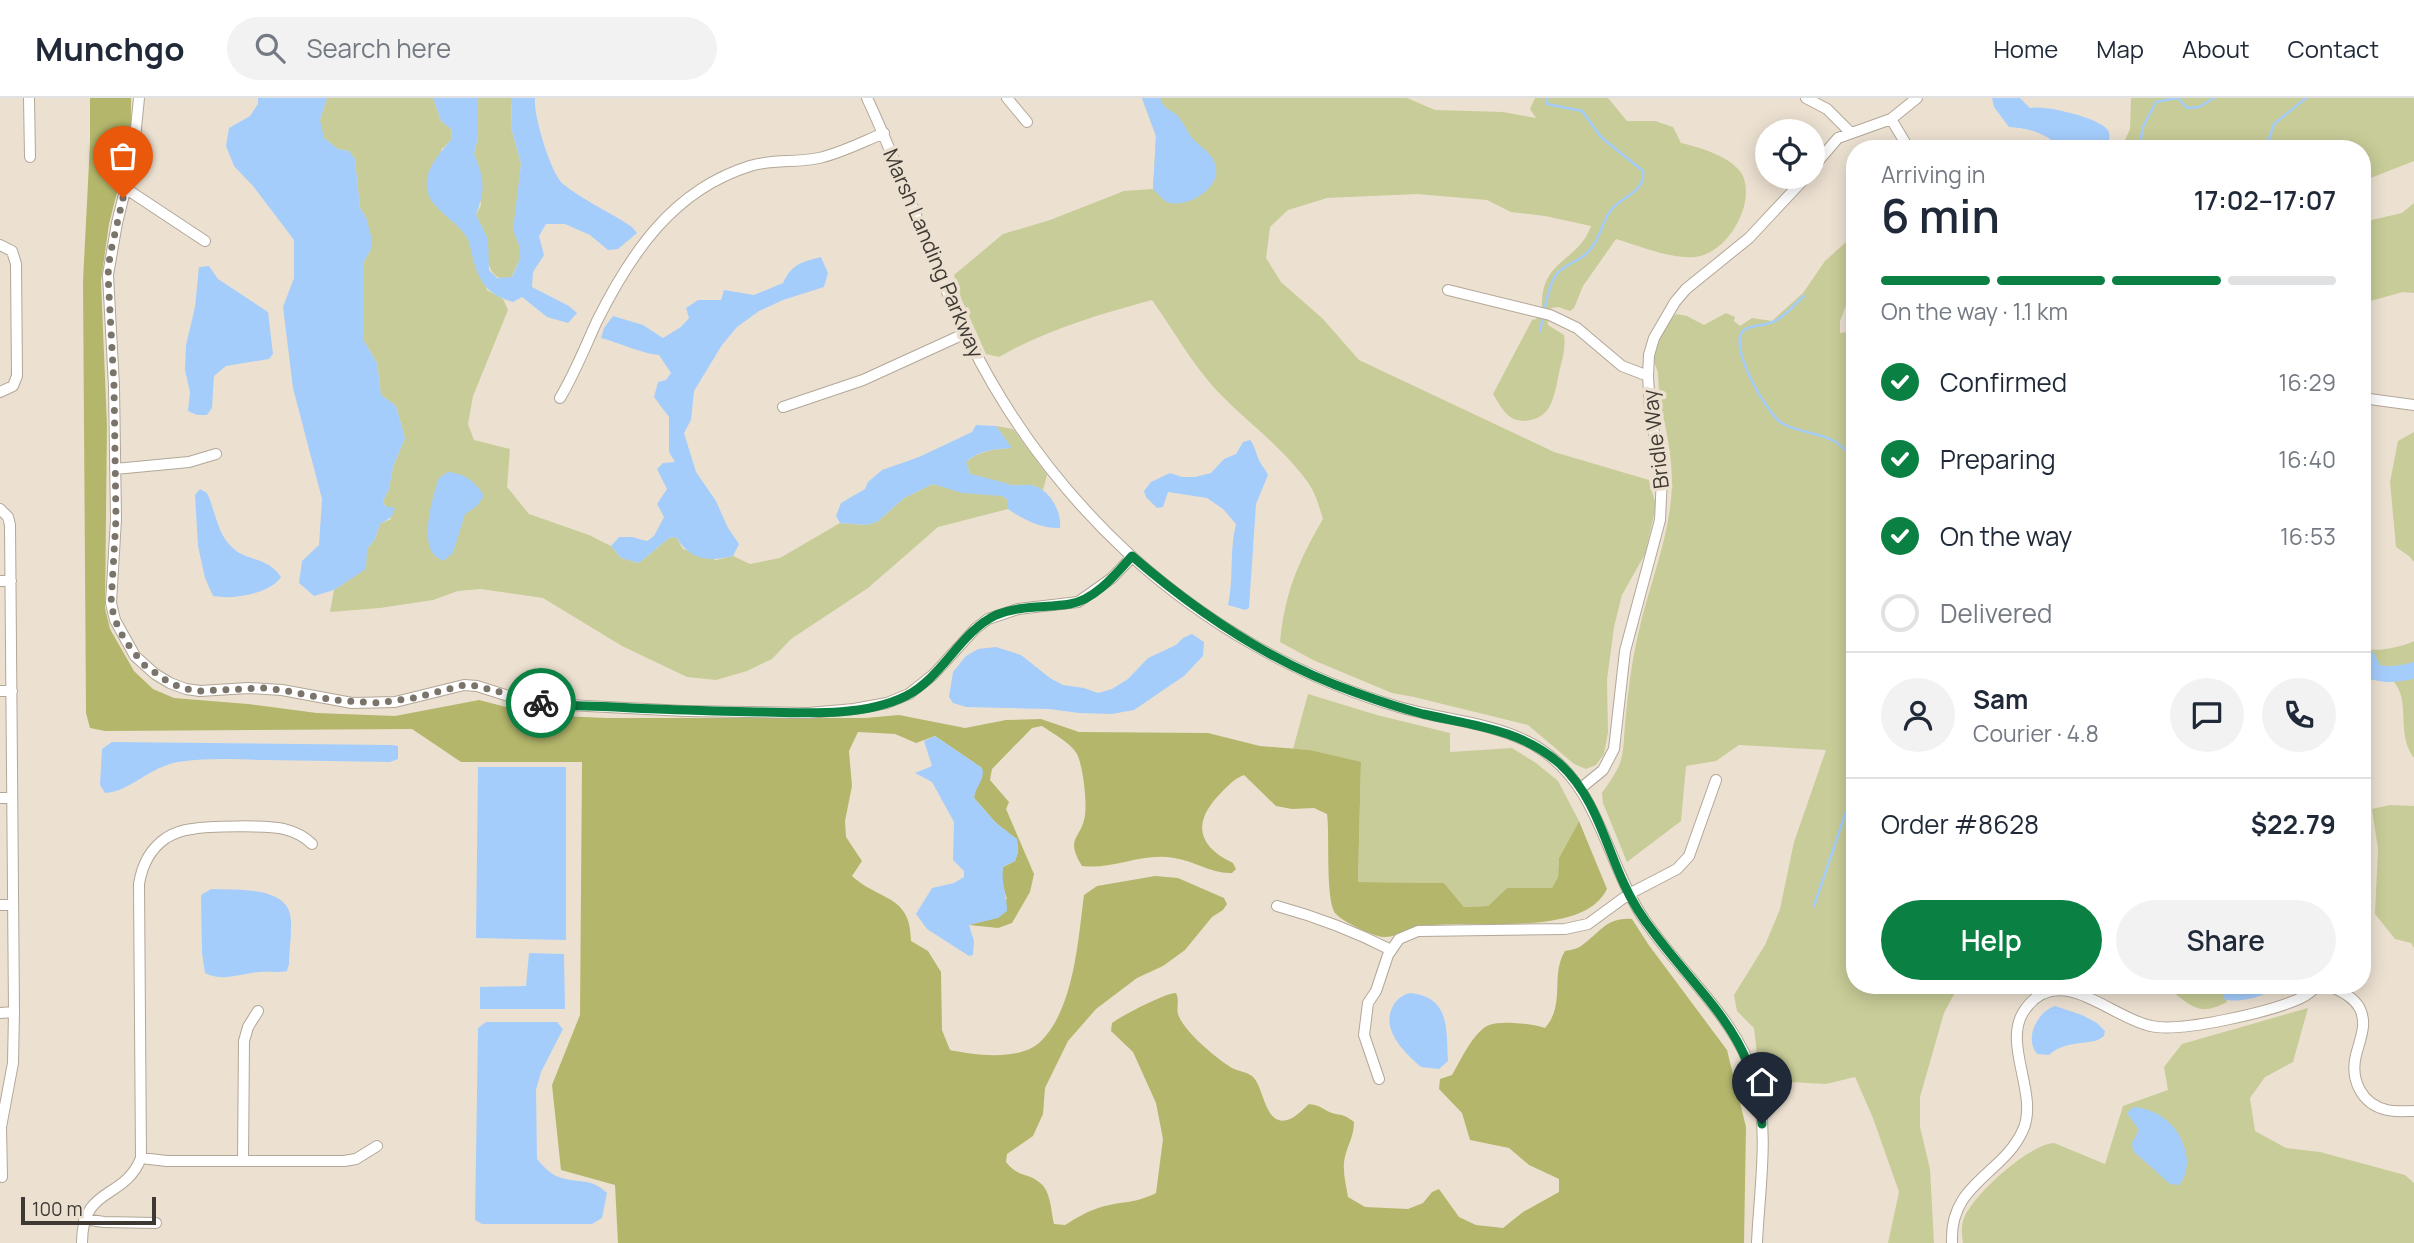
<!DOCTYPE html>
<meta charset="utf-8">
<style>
body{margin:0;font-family:Manrope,sans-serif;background:#f2f2f3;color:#1f2937;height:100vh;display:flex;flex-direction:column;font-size:26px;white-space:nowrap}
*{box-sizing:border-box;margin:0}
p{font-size:23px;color:#747a83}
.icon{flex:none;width:38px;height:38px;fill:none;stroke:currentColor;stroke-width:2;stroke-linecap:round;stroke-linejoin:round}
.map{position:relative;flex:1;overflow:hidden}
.details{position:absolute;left:1846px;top:42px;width:525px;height:854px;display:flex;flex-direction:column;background:#fff;border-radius:28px;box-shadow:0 4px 18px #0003}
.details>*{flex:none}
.fabs{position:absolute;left:1755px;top:21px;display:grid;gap:14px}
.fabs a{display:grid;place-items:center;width:70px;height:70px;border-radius:50%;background:#fff;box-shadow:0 4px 18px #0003;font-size:35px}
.scale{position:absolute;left:21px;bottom:18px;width:135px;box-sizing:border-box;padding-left:7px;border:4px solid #3e3933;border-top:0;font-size:19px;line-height:24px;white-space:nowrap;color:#3e3933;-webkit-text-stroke:5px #ece1d1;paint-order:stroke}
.pin{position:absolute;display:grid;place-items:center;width:60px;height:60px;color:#fff;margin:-72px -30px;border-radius:50% 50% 50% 0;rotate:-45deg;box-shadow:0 0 7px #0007}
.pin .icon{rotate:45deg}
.courier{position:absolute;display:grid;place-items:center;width:70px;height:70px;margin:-35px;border:5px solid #0b8043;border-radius:50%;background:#fff;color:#222;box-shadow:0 2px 9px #0007}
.overview em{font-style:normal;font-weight:600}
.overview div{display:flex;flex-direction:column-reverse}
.overview{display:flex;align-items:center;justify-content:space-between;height:119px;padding:0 35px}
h1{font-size:46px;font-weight:600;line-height:52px}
.bar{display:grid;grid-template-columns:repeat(4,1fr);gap:10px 7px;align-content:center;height:84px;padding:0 35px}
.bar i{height:9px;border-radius:5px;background:#e0e1e3}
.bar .on{background:#0b8043}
.bar p{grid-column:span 4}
.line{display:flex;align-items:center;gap:18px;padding:0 35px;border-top:2px solid #e0e1e3}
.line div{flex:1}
.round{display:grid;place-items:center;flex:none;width:74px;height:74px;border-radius:37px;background:#f2f2f3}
ol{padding:0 35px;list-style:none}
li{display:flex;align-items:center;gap:21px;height:77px}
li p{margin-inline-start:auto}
li .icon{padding:7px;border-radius:50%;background:#0b8043;color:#fff;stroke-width:4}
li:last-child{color:#747a83}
li i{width:38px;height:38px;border:4px solid #e0e1e3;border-radius:50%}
.cta{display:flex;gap:14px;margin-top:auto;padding:14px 35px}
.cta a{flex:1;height:80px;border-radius:42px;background:#0b8043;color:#fff;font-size:28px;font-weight:600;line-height:80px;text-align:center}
.cta a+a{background:#f2f2f3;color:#1f2937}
header{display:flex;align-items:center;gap:42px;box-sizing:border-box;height:98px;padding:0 35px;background:#fff;border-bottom:2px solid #e0e1e3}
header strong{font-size:33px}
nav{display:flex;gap:38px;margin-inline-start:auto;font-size:24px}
.search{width:490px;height:63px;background:#f2f2f3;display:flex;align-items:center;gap:18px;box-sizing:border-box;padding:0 24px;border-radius:38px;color:#747a83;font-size:26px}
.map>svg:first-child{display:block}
</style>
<header>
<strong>Munchgo</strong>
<div class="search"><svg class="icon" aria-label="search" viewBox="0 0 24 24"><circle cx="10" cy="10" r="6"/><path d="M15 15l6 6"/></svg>Search here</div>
<nav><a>Home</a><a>Map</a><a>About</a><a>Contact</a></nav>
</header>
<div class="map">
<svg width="2414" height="1145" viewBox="0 0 2414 1145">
<rect width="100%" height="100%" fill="#ece1d1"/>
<!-- green -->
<path fill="#c8cc98" d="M327,0h106l8,23 10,8 1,10 -11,11 13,72 14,15 19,53 16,9 5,11 -35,86 -5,28 6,16 36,9 -3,38 22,27 60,21 22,11 10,12 18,5 30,-25 7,-1 7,12 33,11 17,-4 17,8 30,-6 60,-35 26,2 11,-3 27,-24 29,-14 69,12 6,4v9l-70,18 -70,61 -77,51 -19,20 -25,12 -31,9 -29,-3 -65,-31 -79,-48 -62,-9 -23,2 -25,9 -53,8 -50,4 4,-22 31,-21 2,-20 8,-10 5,-15 11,-5 -8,-18 6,-12 4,-22 12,-29 -9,-32 -15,-11 -4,-32 -13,-22v-79l7,-13 -5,-32 -6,-9 -5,-49 -6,-8 -11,-2 -14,-11 -3,-7 -1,-11z
M478,0h34l-1,29 10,37 -7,66 5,15v16l-8,17c-27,6 -23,-28 -28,-47 -1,-6 -5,-10 -7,-16l5,-10 -7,-52 4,-15z
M1142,0h265l28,12 68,2 33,6 -6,-9 5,-11h73l19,23h28l18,6 8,16c18,4 51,14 61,31 15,29 -15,80 -47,83 -26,2 -55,-11 -79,-18l-33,47 -9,22 -4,3 -12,-4 -7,1 -4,9 1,8 16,10c2,13 -2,25 -5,38 -2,11 -5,27 -11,36 -8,12 -28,16 -39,7 -7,-6 -11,-14 -16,-22l39,-74 4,-1 6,-9c-3,-51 36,-47 49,-84l-46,-10 -34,-4 -24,-12 -70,-6 -90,4 -39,12 -18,17 -4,31 15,24 42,37 36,41 195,92 95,28 7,26 -11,48 -23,41 -8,32 -7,53 1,52 -4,22 -8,11 -10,4 -12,-5 -46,-39 -114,-28 -22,-4 -79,-33 -33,-18c5,-50 18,-80 43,-123 -4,-12 -7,-25 -14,-35 -25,-36 -61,-61 -91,-92 -26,-28 -44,-61 -66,-92 -52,14 -106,30 -153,57l-13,-3 -25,-56 -7,-23 49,-41 47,-14 74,-29 29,-2 3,-53z
M2131,0h283v63l-51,20 -1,-32h-241l9,-20z
M2414,105v90l-11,-1 -40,11v-81l39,-9z
M1855,136v56l-8,13 -7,18v12l15,-2v654h104l-15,28 -24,84v30l10,42 4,74h-46l11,-51 -26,-74 -18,-41 -29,7 -37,-2 -15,-10 -17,-18 -3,-26 -17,-17 -3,-16 31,-50 15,-36 14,-67 32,-92 -87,-5 -23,16 -30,5 -5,55 -54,41 -24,-59 -1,-10c8,-12 17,-23 20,-37 2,-10 2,-21 3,-32 3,-30 6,-60 13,-89 12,-57 39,-112 33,-171 -2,-31 -12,-56 -13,-89 0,-6 -4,-10 -4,-15 -1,-18 10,-35 22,-46l11,2 17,9 22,-12 9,4 -1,4 6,5 12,-8 20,3 31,-28 22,-32z
M996,328l17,3 34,46 -4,15 -11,-5h-23l-39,-11 -4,-12c13,-11 28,-13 45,-14z
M2414,334v130l-5,-6 -13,-9 -6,-65 8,-41z
M2414,543v117c-20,-26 0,-61 -25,-81l-26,5 -1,-34c13,5 40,-1 52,-7z
M1308,596l69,21 73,18v19l62,-4 24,15 22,18 21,40 -20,37 -1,19 -6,11h-45l-19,18 -24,1 -20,-24 -86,-1 3,-119 -51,-13 -17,-1z
M2390,707l24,1v142l-3,-5 -16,-4 -20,-25 3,-65 -6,-40z
M2172,887h58l-6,6 3,11c-18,9 -28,11 -45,-3 -6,-4 -8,-6 -10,-14z
M2308,910l-15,54 -28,15 -15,21 5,33 31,17 34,4 85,23 9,8v60h-451c-1,-7 -2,-15 0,-22 7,-24 66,-77 91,-78l51,21 18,-58 45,-16 -4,-23 18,-23z"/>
<!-- forest -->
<path fill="#b4b76b" d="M90,0h41v29l-4,26 -18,71 -8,57 6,145 -2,182 5,21 24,42 19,18 21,9 74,6 69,9 78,3 84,-16 59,15 69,3h258l34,-3 66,13 41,-8 35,-1 38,13 129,1 52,13 50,4 51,12 -3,120 86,1 20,24 24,-1 19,-18h45l6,-11 1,-19 20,-37 28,68c-23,48 -128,31 -172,36 -6,1 -14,2 -21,3 -10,3 -20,10 -31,9 -10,-1 -40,-15 -47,-23 -11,-12 -6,-79 -9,-100l-13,-6 -22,1 -16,-3 -32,-31c-11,4 -17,12 -25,20 -27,28 -21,52 14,68l3,6 -4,4c-21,1 -37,-12 -58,-15 -31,-6 -61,12 -92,8 -18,-29 0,-27 3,-51 2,-14 -2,-49 -8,-61 -6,-11 -25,-21 -35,-28l-10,2 -40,41 -2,11 19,22 -3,7 28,65 -4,18 -18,31 -14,5 -29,-3 8,-3 30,-23 -6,-19 2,-13 12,-6 3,-9 -1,-12 -21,-17 -22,-25c1,-13 9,-16 8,-30l-47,-32 -19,7 -21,-9 -37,-2 -9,19 3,35 -7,35 1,16 16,24 -10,15c27,25 59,18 59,65l17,10 13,21 1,58 8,20c24,5 68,11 89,-7 35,-32 39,-103 45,-148l13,-9 58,-10 23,2 46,20 3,6 -4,6 -11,7 -27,33 -22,16 -26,12 -41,31 -28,32 -23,47 -2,26 -10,22 -26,18 -1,8c13,16 21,10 33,20 12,8 12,29 15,42l11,1c11,-7 23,-14 36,-18 21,-6 33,-3 55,-14l7,-54 -7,-36 -23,-51 -22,-21 1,-8c9,-7 55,-31 64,-30 4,8 0,14 2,21 6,18 38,44 54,54 6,3 15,4 20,8 13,10 12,56 40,42 6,-3 12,-10 17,-14 14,2 14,6 23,9 11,3 12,1 22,9 0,16 -8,25 -10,40 -1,12 2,23 4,35l17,10 43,2 15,-6 9,-11 7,-3 20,28 17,8 27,3 20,-16 36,-20v-13l-30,-14 -20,-17 -39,-8 -8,-27 -23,-24 1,-10 12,-4c9,-15 21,-43 37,-50 13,-5 43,-1 56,3 21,-24 5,-53 20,-77 5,-1 12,-2 16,-5 19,-13 25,-29 51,-27l16,25 79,106 19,77 -2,116h-1126l-3,-58 -54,-15 -9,-85 28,-70 2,-253h-121l-49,-33 -307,2 -15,-3 -4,-15 -3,-432 7,-138z"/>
<!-- water -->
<path fill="#a5cdfc" d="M258,0h69l-7,22 4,18 14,11 11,2 6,8 5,49 6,9 5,19v13l-7,13v79l13,22 4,32 15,11 9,32 -12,29 -4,22 -6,12 2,5 10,2c-2,9 -7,12 -15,16l-5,15 -8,10 -1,20 -32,21 -20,6 -15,-13 3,-22 17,-16 3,-46 -29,-111 -10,-81 11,-29v-38l-41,-54 -19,-20 -8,-20 3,-18 21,-12 8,-12z
M433,0h45v40l-4,15c10,27 12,34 2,62l12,24 1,31 8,8 15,-1 7,-16v-16l-6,-15 8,-66 -10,-37 1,-29h23c-2,17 16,76 28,86 21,17 47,28 69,43l5,6 -19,16 -10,1 -18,-15 -25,-11h-19l-7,12 5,19 -11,17 -1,15 37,19 8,7 -9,10 -21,-6 -25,-20 -9,5c-29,-8 -35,-23 -42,-51 -1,-5 -2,-11 -5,-15 -8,-12 -22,-20 -31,-31 -20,-22 0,-48 17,-66l-1,-10 -10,-8z
M1142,0h18c3,11 10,11 18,18 5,6 8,13 12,19 8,12 24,17 26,33 4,22 -33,43 -51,33 -4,-3 -8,-9 -12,-12l3,-53z
M1992,0h28l10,10c16,-3 64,9 76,20 6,5 3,14 0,21h-47c-9,-16 -33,-21 -50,-22l-15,-20z
M821,159l7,16 -4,14 -41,13 -24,11 -22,16 -15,18 -28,46 -3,29 -7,13 12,39 20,29 12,27 11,16 -6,12c-25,6 -43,4 -57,-19l-7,1 -30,25 -18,-5 -10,-12 8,-9h13l15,4 7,-5 10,-19 -7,-13 10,-15 -10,-20 6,-6 12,-1 -6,-10v-35l-15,-20 4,-15 8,-2 5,-7 -12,-18c-19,-2 -39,-12 -58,-17l3,-10 9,-12 30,9 20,13 18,-11 8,-9 -3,-10 12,-8h23l3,-10 30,5 29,-12c9,-19 18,-21 38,-26z
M209,168l9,13 50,33 5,42 -4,5 -43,7 -12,10 -2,32 -5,7h-10l-9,-4 2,-19 -5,-22 1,-25 9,-38 4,-40z
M976,327l20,1 16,22c-17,1 -33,2 -46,14l4,12c13,3 26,6 38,10 7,3 15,0 23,1 18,3 31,26 29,43 -18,1 -38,-9 -52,-19v-9l-6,-4 -40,-3 -29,-9 -29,14 -27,24 -11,3 -26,-2 -4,-7 5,-13 24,-14 3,-7 14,-12 37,-13 53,-25z
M1250,342c4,5 5,9 7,15 2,8 8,13 11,20l-12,29 -7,104 -4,2 -17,-5c6,-27 1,-54 8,-81l-13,-15 -16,-11 -39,-6 -5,15 -6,1 -11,-11 -2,-6 7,-9 19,-9 12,4h13l16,-4 13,-14 12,-5 7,-12z
M448,374c16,1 28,10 36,24l-7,10 -12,8 -12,39 -10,8c-3,-2 -7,-4 -9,-6 -14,-16 -1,-60 5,-77z
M200,391l7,4c9,19 10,42 27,56 13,12 34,8 47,28 -11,17 -49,23 -68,19l-8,-18 -7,-32 -3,-51z
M1192,536l12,8 -1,14 -19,20 -50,34 -22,4 -33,-1 -30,-4 -83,-2 -13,-4 -4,-6 4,-25 13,-16 12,-7 18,-2 25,8 29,23 13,7 21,3 14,5 14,-4 16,-10 20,-21 28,-13 7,-7z
M935,638l47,32c4,11 -7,19 -8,30l22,25 21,16 1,13 -3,9 -12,6c-2,16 4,28 4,44l-9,7 -29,7 5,16 -1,14 -4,1 -42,-27 -11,-15 16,-26 22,-5 10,-6v-6l-11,-11 1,-38 -22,-40 -17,-9 17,-7 -8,-25z
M112,644l280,3 6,1v13l-8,3c-42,-1 -84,-1 -125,-2 -29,-1 -58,-2 -87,2 -29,5 -48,30 -73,31l-5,-8 2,-36z
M478,669h88v173l-90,-2z
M211,791c22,1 73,-3 79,25 3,15 -1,34 -1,50l-2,7c-10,2 -18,0 -28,1 -20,2 -36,10 -54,1l-3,-20 -1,-58z
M529,855l35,1 1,55h-85v-22l46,-1z
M2226,887h53c-12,11 -39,19 -55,14l-2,-8z
M1410,895c41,4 36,37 38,68l-9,8 -18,-2c-16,-14 -41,-37 -28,-61 4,-7 9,-11 17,-13z
M2055,908l27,9 15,8 8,8 -1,5c-11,11 -37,2 -55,19l-12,-1c-13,-16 0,-42 18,-48z
M486,924h71l6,7 -22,43 -5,18 1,69c6,7 13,15 22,18 19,7 32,0 48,16l-5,25 -10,6h-110l-7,-4 3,-192z
M2133,1009c29,2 51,23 54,53 0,9 -2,18 -8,25l-9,-1 -37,-33 -1,-8 7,-13 -12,-17z"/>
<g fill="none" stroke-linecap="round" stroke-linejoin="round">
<!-- stream -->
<path stroke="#a5cdfc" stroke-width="2.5" d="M2178,0l9,10 12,-1 15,-9
M2139,51l4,-22 13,-25 21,-4
M2253,51l16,-10 5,-15 32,-26
M1804,198c-10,9 -21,23 -34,27 -8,3 -19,2 -26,7 -18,14 24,86 39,94 16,8 36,9 51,17 8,4 13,12 21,17
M1544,213c3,-11 5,-27 12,-36 7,-10 23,-14 31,-22 13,-12 14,-30 24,-43 12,-15 34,-17 32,-39l-42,-34 -19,-26 -35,-7v-6
M1540,233l3,-14
M1814,808l41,-121"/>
<!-- river -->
<path stroke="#a5cdfc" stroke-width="16" d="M2362,559l4,-1c4,5 5,11 9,15 5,6 31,2 39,-1"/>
<defs>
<path id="street" d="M29,0l1,59
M139,0l-6,60 -16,65 -9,52 6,111 2,133 -5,84 4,17 20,36 20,18 15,9 16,6 14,2 48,-3 34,2 70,13 43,-1 69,-17 13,1 41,13 31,5 136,7 123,2 46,-4 33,-6 22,-9 24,-19 42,-46 13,-10 30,-10 60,-7 34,-24 20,-21
M867,0c37,78 62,160 100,238 40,82 95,156 162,218 77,70 170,124 270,153 44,13 94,15 135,38 64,37 70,110 106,168 36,57 95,101 115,167 15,49 4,112 2,163
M1007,0l20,24
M1806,0l21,11 24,24
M1891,21l18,30
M1813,69l25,-29 53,-19 26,-21
M125,90l80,53
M0,147l12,6 4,13 1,112 -4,10 -13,6
M1448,192l102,25 27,13 45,38 26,10
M560,300c15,-25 25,-51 37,-77 34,-68 76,-131 153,-155 22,-7 46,-3 69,-8 22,-5 43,-16 65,-25
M2362,300l52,7
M783,309l80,-27 103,-47
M115,371l74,-7 27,-8
M0,411l8,8 2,8 4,487 -1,51 -12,64 1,50
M0,483h11
M0,593h12
M1581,690l22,-18 11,-21 11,-98 35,-131 2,-43 -12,-67 -2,-34 1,-21 5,-17 21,-36 11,-13 63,-51 57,-61
M0,700h12
M0,807h13
M1277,808c40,11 77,25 114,44
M2328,887c12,6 24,11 31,22 9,16 1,32 -3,48 -6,24 5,49 31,55 8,2 18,1 27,1
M0,915l14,-1
M1379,981l-15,-44 4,-32 8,-12 12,-36 11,-16 19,-8 147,-2 23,-5 41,-30 48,-25 12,-13 27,-76
M141,1060l26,3h177l12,-2 21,-13
M243,1063l1,-120 4,-14 10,-16
M84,1121l20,3 52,1
M82,1145c0,-58 42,-42 59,-85l-2,-274c3,-19 11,-35 27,-46 8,-5 17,-8 26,-9 15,-3 77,-4 92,0 12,3 20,7 28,15
M1952,1145c-3,-60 51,-68 71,-113 16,-36 -21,-86 1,-119 34,-51 87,7 127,15 31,7 122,-15 150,-28 7,-3 12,-8 17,-13"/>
</defs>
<!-- street casing -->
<use href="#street" stroke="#b2a798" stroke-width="12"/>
<!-- street -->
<use href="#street" stroke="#fff" stroke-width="10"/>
</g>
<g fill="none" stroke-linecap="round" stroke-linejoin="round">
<!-- done -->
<path stroke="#7b746a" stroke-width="7" stroke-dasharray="0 12.6" d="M123,100l-13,57 -2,20 6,111 2,133 -5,85 4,16 9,19 19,25 27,19 16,6 14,2 63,-3 19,2 51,10 45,3 36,-5 50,-13 13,1 64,17"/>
<!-- route -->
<path stroke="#0b8043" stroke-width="9" d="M541,605c24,4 50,2 74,4 48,3 96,4 144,5 46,1 105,5 147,-16 37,-19 54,-64 90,-81 24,-10 49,-7 74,-11 25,-4 46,-30 62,-48 67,58 141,108 225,137 22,8 43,15 66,21 48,11 98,15 137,50 35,32 45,79 64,120 8,18 19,35 31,50 49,65 100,103 107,190"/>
</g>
<g text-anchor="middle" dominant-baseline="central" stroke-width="7" stroke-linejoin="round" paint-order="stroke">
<!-- street labels -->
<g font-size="21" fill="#3e3933" stroke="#ece1d1">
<text transform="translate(934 155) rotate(67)">Marsh Landing Parkway</text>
<text transform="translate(1655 341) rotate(-97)">Bridle Way</text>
</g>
</g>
</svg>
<div class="fabs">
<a><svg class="icon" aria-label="locate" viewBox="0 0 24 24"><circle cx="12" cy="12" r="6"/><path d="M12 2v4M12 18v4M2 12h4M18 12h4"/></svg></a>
</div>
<div class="scale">100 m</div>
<div class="pin" style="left:123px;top:100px;background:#ea580c"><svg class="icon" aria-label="bag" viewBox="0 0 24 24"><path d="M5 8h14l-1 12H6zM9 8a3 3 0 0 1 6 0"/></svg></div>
<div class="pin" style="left:1762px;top:1026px;background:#1f2937"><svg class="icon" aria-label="home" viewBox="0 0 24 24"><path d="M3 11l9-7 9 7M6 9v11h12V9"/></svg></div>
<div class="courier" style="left:541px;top:605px"><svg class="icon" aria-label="bike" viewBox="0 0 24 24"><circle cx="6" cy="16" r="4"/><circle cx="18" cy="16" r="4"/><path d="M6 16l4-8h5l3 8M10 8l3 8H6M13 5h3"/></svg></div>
<section class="details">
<div class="overview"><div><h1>6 min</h1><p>Arriving in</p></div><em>17:02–17:07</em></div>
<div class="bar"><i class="on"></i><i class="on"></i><i class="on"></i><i></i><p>On the way · 1.1 km</p></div>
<ol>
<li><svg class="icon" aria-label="check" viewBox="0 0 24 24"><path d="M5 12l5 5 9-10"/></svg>Confirmed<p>16:29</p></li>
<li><svg class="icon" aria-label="check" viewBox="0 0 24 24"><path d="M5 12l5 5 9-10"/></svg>Preparing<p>16:40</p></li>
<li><svg class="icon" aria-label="check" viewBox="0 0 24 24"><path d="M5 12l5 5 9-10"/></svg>On the way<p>16:53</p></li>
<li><i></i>Delivered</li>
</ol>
<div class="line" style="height:126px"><a class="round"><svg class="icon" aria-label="person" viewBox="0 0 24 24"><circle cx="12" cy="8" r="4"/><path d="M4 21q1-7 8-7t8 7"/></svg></a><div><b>Sam</b><p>Courier · 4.8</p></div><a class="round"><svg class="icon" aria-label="chat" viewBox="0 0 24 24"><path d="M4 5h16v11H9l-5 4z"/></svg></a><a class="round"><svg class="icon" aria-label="phone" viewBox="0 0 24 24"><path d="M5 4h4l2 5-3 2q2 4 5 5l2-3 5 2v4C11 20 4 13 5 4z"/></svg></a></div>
<div class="line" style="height:91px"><div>Order #8628</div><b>$22.79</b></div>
<div class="cta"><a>Help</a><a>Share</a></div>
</section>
</div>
